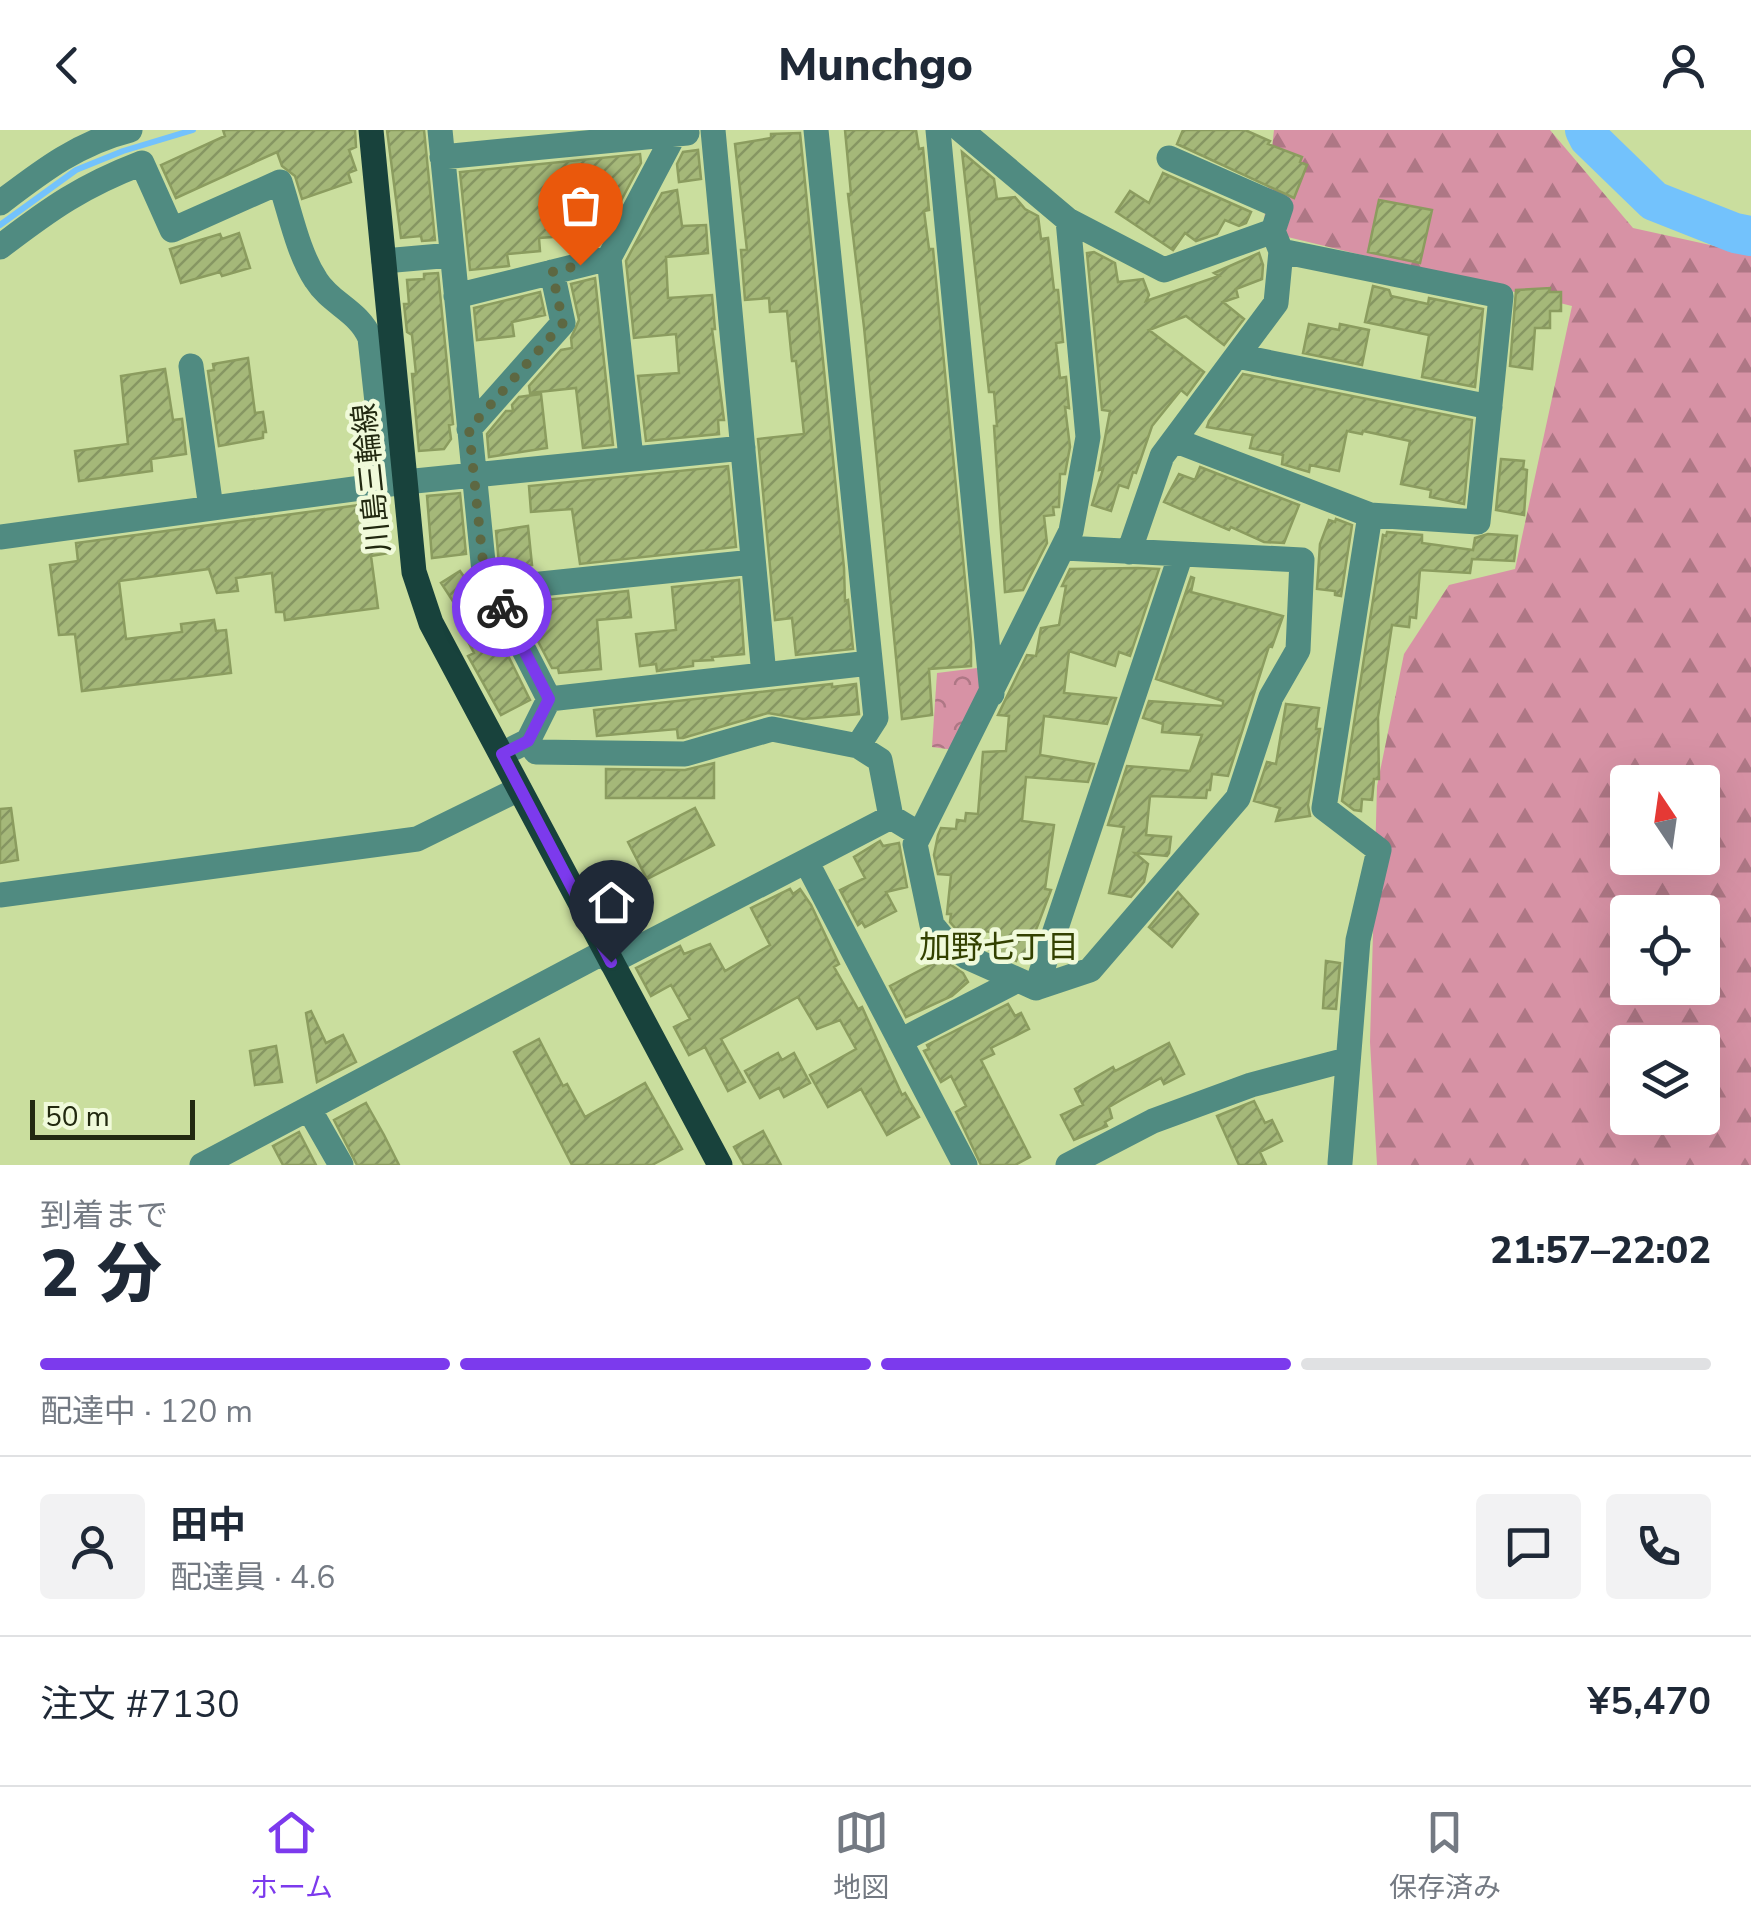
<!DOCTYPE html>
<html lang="ja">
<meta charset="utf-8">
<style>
body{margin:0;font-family:"Nunito Sans","Noto Sans JP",sans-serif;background:#f2f2f3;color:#1f2937;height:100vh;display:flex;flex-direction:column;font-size:38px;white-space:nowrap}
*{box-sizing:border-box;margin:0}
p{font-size:32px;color:#747a83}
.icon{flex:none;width:55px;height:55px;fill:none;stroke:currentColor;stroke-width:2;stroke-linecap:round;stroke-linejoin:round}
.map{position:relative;height:1035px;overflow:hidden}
.panel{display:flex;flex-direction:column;background:#fff;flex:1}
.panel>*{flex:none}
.needle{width:65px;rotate:347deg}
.fabs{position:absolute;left:1610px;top:635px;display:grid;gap:20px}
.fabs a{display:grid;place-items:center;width:110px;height:110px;border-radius:10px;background:#fff;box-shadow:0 10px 40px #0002;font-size:50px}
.scale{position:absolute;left:30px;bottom:25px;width:165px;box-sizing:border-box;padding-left:10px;border:5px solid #222910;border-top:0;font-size:28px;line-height:35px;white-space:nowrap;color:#222910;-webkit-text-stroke:8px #f0fada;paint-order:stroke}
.pin{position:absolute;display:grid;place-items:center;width:85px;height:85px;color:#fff;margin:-102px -42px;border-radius:50% 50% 50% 0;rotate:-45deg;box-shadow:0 0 10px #0007}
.pin .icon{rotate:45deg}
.courier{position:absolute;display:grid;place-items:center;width:100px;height:100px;margin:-50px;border:8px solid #7c3aed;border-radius:50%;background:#fff;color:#222;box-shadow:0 2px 12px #0007}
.headline em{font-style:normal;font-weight:800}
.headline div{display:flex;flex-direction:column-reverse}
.headline{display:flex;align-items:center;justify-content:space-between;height:170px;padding:0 40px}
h1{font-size:65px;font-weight:800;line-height:75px}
.bar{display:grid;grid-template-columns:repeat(4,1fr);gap:15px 10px;align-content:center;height:120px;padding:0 40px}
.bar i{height:12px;border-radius:8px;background:#e0e1e3}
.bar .selected{background:#7c3aed}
.bar p{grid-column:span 4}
.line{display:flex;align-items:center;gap:25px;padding:0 40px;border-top:2px solid #e0e1e3}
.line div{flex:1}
.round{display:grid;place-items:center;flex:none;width:105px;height:105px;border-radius:10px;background:#f2f2f3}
header{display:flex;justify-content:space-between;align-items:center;height:130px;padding:0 40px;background:#fff;font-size:45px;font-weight:800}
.tab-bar{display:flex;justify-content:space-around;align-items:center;height:140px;border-top:2px solid #e0e1e3;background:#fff;font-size:28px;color:#747a83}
.tab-bar a{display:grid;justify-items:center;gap:5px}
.tab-bar .selected{color:#7c3aed}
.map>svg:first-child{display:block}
</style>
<header><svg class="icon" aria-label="back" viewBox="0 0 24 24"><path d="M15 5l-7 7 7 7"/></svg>Munchgo<svg class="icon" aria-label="person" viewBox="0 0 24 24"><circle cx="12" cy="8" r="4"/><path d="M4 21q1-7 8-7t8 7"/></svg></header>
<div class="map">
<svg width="1751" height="1035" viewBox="0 0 1751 1035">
<defs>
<pattern id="forest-firs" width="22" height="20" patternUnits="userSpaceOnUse" patternTransform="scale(2.5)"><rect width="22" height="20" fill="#d792a5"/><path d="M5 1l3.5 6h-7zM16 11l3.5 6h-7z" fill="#ae7785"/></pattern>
<pattern id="park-crowns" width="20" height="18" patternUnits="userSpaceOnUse" patternTransform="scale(2.5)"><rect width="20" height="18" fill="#d792a5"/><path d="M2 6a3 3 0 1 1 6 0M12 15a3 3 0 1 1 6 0" fill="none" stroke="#ae7785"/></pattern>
<pattern id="building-hatch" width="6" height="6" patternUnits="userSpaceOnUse" patternTransform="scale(2.5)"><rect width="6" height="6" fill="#a5b879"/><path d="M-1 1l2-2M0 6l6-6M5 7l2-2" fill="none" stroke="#869662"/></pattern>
</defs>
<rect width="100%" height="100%" fill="#cade9e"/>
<!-- forest -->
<path fill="url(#forest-firs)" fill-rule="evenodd" d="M1274,0h276l83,98 118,26v911h-374l-7,-123 7,-256 27,-132 45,-69 66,-16 57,-263 -309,-75zM1628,652h74v76h-74zM1628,782h74v76h-74zM1628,912h74v76h-74z"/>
<!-- park -->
<path fill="url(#park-crowns)" d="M977,538l6,30 -29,52 -22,-3 5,-74z"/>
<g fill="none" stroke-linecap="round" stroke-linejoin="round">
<!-- stream -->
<path stroke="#73c2fc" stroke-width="6" d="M1578,0l11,8
M0,95l76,-55 47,-19 70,-21"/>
<!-- river -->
<path stroke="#73c2fc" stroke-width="40" d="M1585,0l4,8 65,63 81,32 16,3"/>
</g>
<!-- building -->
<path fill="url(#building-hatch)" stroke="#8b9c5f" stroke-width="2.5" d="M223,0h132l1,17 -7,3 7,20 -8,3 3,9 -49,17 -7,-23 -13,-10 -5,-14 -101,46 -15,-33 64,-29z
M387,0h37l11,110 -13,1 -1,-5 -20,2z
M845,0h71l3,19 4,-1 6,62 -5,1 5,38h4l38,393v24l-42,3 3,46 -30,4 -38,-392 -16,-133h3z
M1183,0h62l25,11 -2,3 34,13 -2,5 7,3 -13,33 -117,-54z
M800,3l44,435 1,33 3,-1 5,49 -57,6 -4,-37 -17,2 -17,-181 46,-5 -8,-73h-4l-5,-50 -17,1 -1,-14 -24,2 -4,-50h6l-12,-106 36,-6v-4z
M698,20l3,29 -22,3 -2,-18 6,-12z
M962,22l32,27 3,20 18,-2 10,12 13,7 3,23 7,-1 6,52h4l5,52 -7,1 4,35 6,-1 3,31 -4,-1 5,40 -5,27h-5l-1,33h-6l1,8 -10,1 3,27 -24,47 -18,2 -11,-166h3l-3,-34h-5z
M640,24l1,9 -43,81 -14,4 -2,-13 -43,3 1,13 -33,3 2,12 -39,4 -10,-98z
M1163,43l88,39 -5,11 -7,3 -14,-6 -8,14 -21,7 -11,-8 -12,17 -57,-38 14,-21 19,12z
M677,60l5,36 24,-1 2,28 -42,4 2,41 44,-3 3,34h-3l12,91h-6l1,14 -73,7 -8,-65 41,-3 -3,-39 -42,4 -8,-77 36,-68z
M1379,70l53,10 -12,53 -52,-11z
M239,103l11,35 -28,8 -2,-4 -39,11 -11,-34 50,-15 2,5z
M1094,122l21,11 3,19 25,-3 6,16 -3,6 73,-25 -5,-3 45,-20 4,12 -1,14 -26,10 2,8 -15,5 21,17 -20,26 -38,-29 -37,14 55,42 -17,23 -6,-5 -29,36 -16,47 -3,-1 -5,16 -9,-3 -8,26 -19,-6 11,-36 -4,1 11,-59 -8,-1 -15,-157z
M438,143l15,151 -4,1 2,14 -7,10 -25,2 -7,-77h4l-4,-39 -5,-3 -3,-28h5l-2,-24 17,-1v-5z
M595,148l18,167 -30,3 -7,-60 -46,5 -1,-7 32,-36 11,-2 -1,-10 8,-18 -8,-36z
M1373,156l16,4 2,6 37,8 1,-6 54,11 -8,78 -53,-10 7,-42 -64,-13z
M1550,158l-1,4h12v19h-11v17h-15l-3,41 -22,-3 6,-76z
M540,162l5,23 -33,7 2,14 -37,4 -3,-32z
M1309,194l30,6 1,-6 29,6 -7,35 -59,-12z
M248,228l7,55 8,-1 3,20h-3v6l-44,8 -11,-75 6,-1 -1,-6z
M165,239l8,51 9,-1 4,35 -35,5 1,12 -73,10 -4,-30 53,-7 -7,-68z
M1243,244l229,46 -8,84 -34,-7 1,-7 -30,-6 9,-43 -47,-10 -1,3 -15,-3 -8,40 -29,-6 -1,7 -27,-8 1,-9 -33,-7 3,-13 -46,-8 2,-6z
M541,264l6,54 -58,9 -2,-23 19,-23h7l-1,-6 7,-8z
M1501,329l23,2 -1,8 4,1 -3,45 -28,-5z
M728,336l8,81 -156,17 -8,-55 -41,3 -2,-26z
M1200,337l99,38 -15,38 -20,-1 -33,-15 -2,3 -65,-28 15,-28 16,6z
M460,363l6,61 -34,4 -5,-62z
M382,372l7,51 -18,3 7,52 -93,12 -1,-8h-8l-4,-39 -36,5 2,13 -21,2 -8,-24 -90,12 7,58 56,-7 -1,-8 33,-4 2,11 10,-1 5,43 -149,18 -7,-57 -16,1 -9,-70 28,-4 -2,-18z
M1336,389l16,6 -11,71 -6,-1v-4l-18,-2 3,-45 9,-24 6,2z
M528,396l4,39 -33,-1 -3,-33z
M1387,402l35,3v8l51,7 2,-12 13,-4 29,2 -3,25 -42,-2 -2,14 -50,-3 -4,48 -6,-1 -1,10 -17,-2 -14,92 1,62h-5l-2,21 -10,-1 -1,12 -7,-1 -12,-9 41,-266 3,1z
M1138,438l21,1 -29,87 -11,-4 -4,14 -46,-15 -5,42 52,5 -9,26 -63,-8 -4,39 54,9 -6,18 -62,-5 -4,44 32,4 -9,64 6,1 -26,69 -7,-2 -2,4 -30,-13 7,-16 -37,-3 -6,-7 1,-8h-4l4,-39 -13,-1 -4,-19 4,-20 3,-7 15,1 1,-9 8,1 1,-8 12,1 5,-62 23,-1 3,-35 -11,-1 29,-60 9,1 5,-28 18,-3 7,-39h-4l8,-17z
M460,441l22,32 48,97 -29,15 -33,-59 6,-3 -18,-34 6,-4 -21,-32z
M1191,447l3,1 -3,14 92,24 -11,31 -3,-1 -41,130 -16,-2 -2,16h-3l-1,8 -56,-2 -4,39 25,2 -2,16 -2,3 -32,-3 13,11 -4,18 -13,15 -22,-4 15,-66 -16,-2 19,-59 63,5 12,-36 -40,-3 1,-8 -20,-6 6,-17 74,5v-5l-67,-22z
M739,450l5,74 -32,3 1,3 -20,1v5l-36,5 -1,-7 -16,2 -4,-32 40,-4 -4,-43z
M628,461l3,26 -34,3 4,49 -42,4 -1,-5h-6l-34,-65z
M832,554v3l24,-3 3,30 -56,5 -35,-6 -85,25h-5l-1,-9 -80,7 -3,-26z
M1286,574l33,4 -3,21h4l-12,76 2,11 -34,5 4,-13 -26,-7 13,-39 9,2z
M714,633v35h-108v-29l79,1z
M11,678l7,52 -18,3v-54z
M695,678l19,37 -67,34 -19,-37z
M880,711l3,5 16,-3 8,44 -21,5 10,19 -31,16 -3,-5 -4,3 -18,-35 25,-12 -11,-21z
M790,759l3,5 7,-5 11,16 28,59 -5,3 24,42 4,-2 40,88 3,-2 14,24 -32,18 -26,-46 -33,18 -18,-32 46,-26 -16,-29 -23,9 -19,-32 -77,42 24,43 -17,9 -23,-44 -16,8 -15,-28 16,-8 -19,-34 -20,11 -15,-28 44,-22 4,8 26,-10 15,27 45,-26 -19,-37z
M1178,762l20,22 -26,33 -23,-20z
M942,829l21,14 5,9 -16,14 -46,21 -16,-31z
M1326,831l14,2 -4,46 -13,-1z
M1008,874l7,12 6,-3 8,16 -38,19 3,6 -13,6 49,97 -15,8h-34l-25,-53 10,-6 -15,-30 -10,6 -17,-31 5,-2 -2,-4z
M311,881l15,32 17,-8 13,27 -39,20 -11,-69z
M539,909l24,47 4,-2 18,33 60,-34 37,66 -30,16h-80l-58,-113z
M1169,913l15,31 -20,10 -3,-6 -33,18 -19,11 3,11 -7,4 2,4 -33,14 -13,-25 22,-10 -8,-16 38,-22 2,4z
M276,916l6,36 -27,3 -5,-34z
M778,923l4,7 12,-7 16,30 -26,14 -5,-9 -19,10 -15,-27z
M1254,971l11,22 7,-3 10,21 -22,11 6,13h-27l-22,-49z
M366,973l18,32 15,30h-42l-23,-45z
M763,1001l18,34h-37l-10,-18z
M299,1002l17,33h-33l-10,-19z"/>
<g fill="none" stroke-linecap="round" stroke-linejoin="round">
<!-- minor -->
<path stroke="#508b81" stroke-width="25" d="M440,0l44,442 65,127
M713,0l51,545
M816,0l60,588 -18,28
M938,0l54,564
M961,0l107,90 96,50 109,-39
M442,27l245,-24
M0,73c42,-32 78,-60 130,-73
M0,117c51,-39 82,-61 142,-84l30,67 108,-48c10,30 18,71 36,98 15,24 43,31 54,58l16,147
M609,128l22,200
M384,131l68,-6
M456,166l153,-38 66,-125
M1237,226l253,51
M191,236l20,142
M469,299l94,-106 -11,-51
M1174,310l196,75 108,7 23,-226 -220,-45
M0,407l405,-55 338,-34
M1064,418l238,12 -4,90 -27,47 -33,101 -148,172 -54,18 -69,-31 -21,-15 -14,-17 -17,-81 156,-313 17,-94 -20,-217
M1129,422l33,-96 114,-153 5,-52 -8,-20 8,-24 -112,-49
M492,459l261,-27
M528,611l8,11 149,2 87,-25 86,17 22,14 11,57 28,17
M514,618l14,-7 21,-42 321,-36
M806,731l159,304
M0,765l417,-56 102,-50
M611,832l280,-145
M1036,858l145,-434
M900,911l116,-60
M309,979l32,56
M1340,1033l18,-223 21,-90 -55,-42 46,-293
M202,1035l404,-214
M1068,1035l85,-44 98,-36 95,-25"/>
<!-- major -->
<path stroke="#18423c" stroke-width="25" d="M371,0l43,442 17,51 289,542"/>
</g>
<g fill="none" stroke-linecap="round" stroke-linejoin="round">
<!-- done -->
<path stroke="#5d6842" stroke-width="10" stroke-dasharray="0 18" d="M502,477l-18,-35 -15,-143 94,-106 -11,-51 28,-7"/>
<!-- route -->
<path stroke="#7c3aed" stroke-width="12" d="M502,477l47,92 -21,42 -26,13 109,208"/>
</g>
<g text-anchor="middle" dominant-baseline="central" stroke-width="9" stroke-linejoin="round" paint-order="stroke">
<!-- street labels -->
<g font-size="30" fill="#222910" stroke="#f0fada">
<text transform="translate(372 348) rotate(-96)">川島三輪線</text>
</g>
<!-- neighbourhood labels -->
<g font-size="32" fill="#334100" stroke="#f0fada">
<text x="999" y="817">加野七丁目</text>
</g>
</g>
</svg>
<div class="fabs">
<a><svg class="needle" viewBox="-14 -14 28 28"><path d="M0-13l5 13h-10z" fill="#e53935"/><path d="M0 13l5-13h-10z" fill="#747a83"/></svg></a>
<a><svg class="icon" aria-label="locate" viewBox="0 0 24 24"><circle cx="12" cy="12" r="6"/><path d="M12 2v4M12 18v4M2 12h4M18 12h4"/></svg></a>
<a><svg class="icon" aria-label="layers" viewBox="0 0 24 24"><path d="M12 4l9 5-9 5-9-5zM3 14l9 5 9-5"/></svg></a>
</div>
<div class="scale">50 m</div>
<div class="pin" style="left:580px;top:135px;background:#ea580c"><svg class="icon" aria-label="bag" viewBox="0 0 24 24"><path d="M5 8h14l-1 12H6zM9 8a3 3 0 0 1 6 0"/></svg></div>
<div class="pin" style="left:611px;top:832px;background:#1f2937"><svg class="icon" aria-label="home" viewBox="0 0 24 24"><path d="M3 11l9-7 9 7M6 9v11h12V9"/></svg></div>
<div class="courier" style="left:502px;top:477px"><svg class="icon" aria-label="bike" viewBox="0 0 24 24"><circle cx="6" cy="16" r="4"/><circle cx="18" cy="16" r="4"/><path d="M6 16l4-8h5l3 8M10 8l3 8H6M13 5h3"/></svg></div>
</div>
<section class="panel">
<div class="headline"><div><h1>2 分</h1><p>到着まで</p></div><em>21:57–22:02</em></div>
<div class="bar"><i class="selected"></i><i class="selected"></i><i class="selected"></i><i></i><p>配達中 · 120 m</p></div>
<div class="line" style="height:180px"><a class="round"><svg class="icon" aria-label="person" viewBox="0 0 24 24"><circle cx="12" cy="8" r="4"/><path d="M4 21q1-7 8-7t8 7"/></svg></a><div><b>田中</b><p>配達員 · 4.6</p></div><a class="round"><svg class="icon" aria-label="chat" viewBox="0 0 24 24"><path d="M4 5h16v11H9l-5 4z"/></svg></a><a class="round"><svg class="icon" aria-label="phone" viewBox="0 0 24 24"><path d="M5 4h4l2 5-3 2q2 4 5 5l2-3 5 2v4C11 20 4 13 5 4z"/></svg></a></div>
<div class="line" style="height:130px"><div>注文 #7130</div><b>¥5,470</b></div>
</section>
<nav class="tab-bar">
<a class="selected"><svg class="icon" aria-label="home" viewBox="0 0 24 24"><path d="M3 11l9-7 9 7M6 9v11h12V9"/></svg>ホーム</a>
<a><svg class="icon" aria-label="map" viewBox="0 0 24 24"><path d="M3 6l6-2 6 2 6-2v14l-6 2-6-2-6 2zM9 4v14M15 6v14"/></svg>地図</a>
<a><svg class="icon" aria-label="saved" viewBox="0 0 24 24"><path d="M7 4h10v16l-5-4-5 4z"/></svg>保存済み</a>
</nav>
